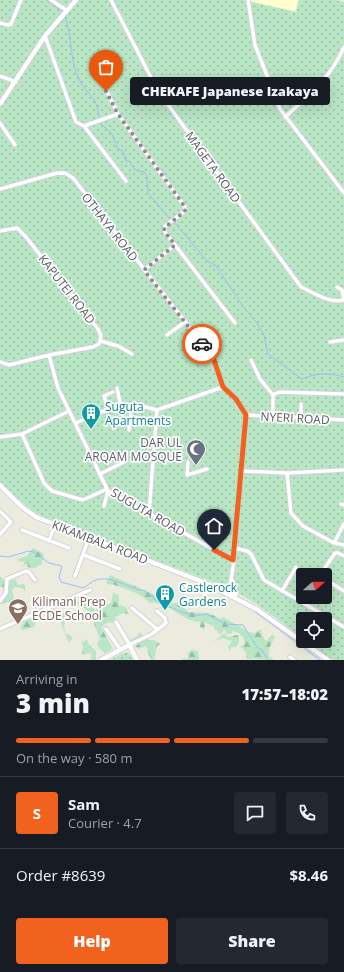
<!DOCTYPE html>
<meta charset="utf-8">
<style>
body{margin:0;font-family:"Open Sans",sans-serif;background:#242831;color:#f1f3f6;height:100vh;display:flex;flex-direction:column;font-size:15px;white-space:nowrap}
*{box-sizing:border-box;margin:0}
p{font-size:13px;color:#9ea1a6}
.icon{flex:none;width:22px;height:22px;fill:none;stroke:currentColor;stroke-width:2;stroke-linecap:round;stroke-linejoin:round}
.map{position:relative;height:660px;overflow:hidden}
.side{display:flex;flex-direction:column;background:#171b24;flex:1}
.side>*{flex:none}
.needle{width:26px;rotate:70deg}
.fabs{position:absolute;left:296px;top:568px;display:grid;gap:8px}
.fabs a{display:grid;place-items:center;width:36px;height:36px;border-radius:4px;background:#171b24;box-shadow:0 4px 16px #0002;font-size:20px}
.pin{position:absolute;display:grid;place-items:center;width:34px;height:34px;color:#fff;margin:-41px -17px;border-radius:50% 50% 50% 0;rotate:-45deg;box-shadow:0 0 4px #0007}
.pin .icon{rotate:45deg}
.courier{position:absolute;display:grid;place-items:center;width:40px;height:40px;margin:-20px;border:3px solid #f1621f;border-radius:50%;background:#fff;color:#222;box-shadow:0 1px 5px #0007}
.bubble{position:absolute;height:28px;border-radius:4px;background:#171b24;box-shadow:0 4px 16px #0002;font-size:13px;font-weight:800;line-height:28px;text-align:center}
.summary em{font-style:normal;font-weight:800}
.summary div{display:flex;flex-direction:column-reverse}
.summary{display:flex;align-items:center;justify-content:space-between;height:68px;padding:0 16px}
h1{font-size:26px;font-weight:800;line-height:30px}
.bar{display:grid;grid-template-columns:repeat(4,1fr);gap:6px 4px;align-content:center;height:48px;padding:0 16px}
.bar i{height:5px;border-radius:3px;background:#363941}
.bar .selected{background:#f1621f}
.bar p{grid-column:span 4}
.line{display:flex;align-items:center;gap:10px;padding:0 16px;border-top:1px solid #363941}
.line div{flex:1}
.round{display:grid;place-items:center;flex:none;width:42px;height:42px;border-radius:4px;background:#242831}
.action{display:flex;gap:8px;margin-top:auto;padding:8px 16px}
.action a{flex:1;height:46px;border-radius:4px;background:#f1621f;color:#fff;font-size:16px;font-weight:800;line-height:46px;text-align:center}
.action a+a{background:#242831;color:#f1f3f6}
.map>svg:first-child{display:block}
</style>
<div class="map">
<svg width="344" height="660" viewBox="0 0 344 660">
<defs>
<pattern id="forest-firs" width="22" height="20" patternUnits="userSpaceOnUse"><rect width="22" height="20" fill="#b9e6c4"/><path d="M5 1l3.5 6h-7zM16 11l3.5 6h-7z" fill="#99bda3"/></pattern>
<pattern id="garden-dots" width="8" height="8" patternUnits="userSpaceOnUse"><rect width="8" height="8" fill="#b9e6c4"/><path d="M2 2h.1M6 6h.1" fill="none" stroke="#99bda3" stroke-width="1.8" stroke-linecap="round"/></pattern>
</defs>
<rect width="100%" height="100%" fill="#ececde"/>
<!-- commercial -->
<path fill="#ffffd0" d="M246,0h52l-3,11z"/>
<!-- forest -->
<path fill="url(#forest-firs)" d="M33,548l11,6 -2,10 -7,4h-7l-1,-6 -4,5 1,-6 -4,1 -3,-3 10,-3z
M110,575l63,28 9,-1 4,-5 -6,8 9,7 20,1 11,6 3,-2 26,15 6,1 6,-4 1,6 4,6 6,-6 3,1 -6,13v7l5,4 -28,-1v-6l-6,-7 4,-1v-6l-5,-6 -6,-2 -2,3h-5v-3l-2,-1 -3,4h-2l-2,-4 -2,1 -1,-5 -11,-4 2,4 -1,4 -4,-3v-5c-18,0 -32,-22 -51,-19 -6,-10 -25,-14 -37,-19l-3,1 -3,-2z
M0,576l9,9 1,-4 5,-2 3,6 6,-1 2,8 -4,-4 -7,-1 -3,3 3,15 -7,-3 -8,2v-7l4,-4 -1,-5 -3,-2z
M113,593l6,2v10l7,2 3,7 -6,-1 -7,4 -3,6 -5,-1 -7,5 12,22 -8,4 -6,-5 -2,-4 3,-5 -10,-26 -10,-8h-13l16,-5 12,10 16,-7z
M56,609l4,2 1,5 2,-3 9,-1c-7,8 -10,12 -6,22l4,1 3,4 -5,3z
M41,615v6l-5,-1 -2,7 -11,3 -3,-2 5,-7z
M140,632l2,3h4l3,5h5l6,4 -3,2 -3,14h-3l-5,-14 -7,3 -4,-2 6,-6 -1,-4 -6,4 -5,-1 7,-3z
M225,633l2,4 11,-2c2,6 1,8 -2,12h-5l-1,5 -2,-5 4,-6 -10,-3 -9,4z
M87,639l1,5 8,7v9h-6l2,-6 -4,-1 -4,2 -2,-2 1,-7 -2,-5 3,1z
M192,650l6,1 1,9h-16v-2l4,1 2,-3 -2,-3z"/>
<!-- garden -->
<path fill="url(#garden-dots)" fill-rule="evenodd" d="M0,0h242l54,12 3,-12h38l7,2v658h-11l-28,-19h20v-22h-22v20c-25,-20 -64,-51 -95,-59l-156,-59 -20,-10 -32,-29zM303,575h22v22h-22z
M128,652l5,8h-23l11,-6z"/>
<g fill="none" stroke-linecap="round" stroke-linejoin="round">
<!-- stream -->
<path stroke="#9bbbff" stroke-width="1" d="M46,0l16,11
M65,17c8,21 4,44 15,64 10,18 17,14 19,38
M99,122l13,12 6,15 5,2 3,10h3l6,9 9,2 3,4 1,17 22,26
M174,222l33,39 9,5 29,43 12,14 7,12 4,19 34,25c13,-6 28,-7 42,-2
M0,556l8,1 21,-6 5,1 15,11 13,3 -3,11 2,5 22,6c4,-2 9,-7 13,-8 16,-5 34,9 49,11l2,4h5l2,4c14,7 37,20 52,15l20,10 17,1 14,22 5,3 6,10
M250,608l70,52"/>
<defs>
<path id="street" d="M51,0l15,10
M111,0l47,91 143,196c13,6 29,17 43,13
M248,0l7,45 25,64 64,84
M0,23l8,2 3,-1 10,-24
M45,36l31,86 8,4 34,-12 67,93v4l-20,15v6l70,91
M94,71l4,2 20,41
M0,76l16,6
M285,117c24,-21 47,-41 59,-70
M0,123l15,22
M84,126l42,55
M0,189l57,-16h8l8,5 139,178 11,31 13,12 10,16
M0,231l17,-3 9,9 72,92 3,7 -2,8 -6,3 -44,8 -40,10 -9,-3
M144,270l31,-25
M337,287l5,3 2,10
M167,335l18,-13
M101,341l17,5 14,8
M330,342l14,-2
M189,343l8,-5
M49,355l9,33 50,103 125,69
M251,360l9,19 13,16v23
M117,388l4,19
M273,395l6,-3 65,2
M108,410l-4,-14 9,-4
M246,415l98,5
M301,419v-15
M76,423l25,-11 20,-5 17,-2 19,5 66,-23
M129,430l3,-25
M22,434l22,49 8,8 31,9 24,-11
M0,437l22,-3 47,-23
M188,462l-1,13 20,-6
M241,471l46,2 57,-3
M287,473l4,40 12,13 31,17 10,-19
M100,474l24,-12
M341,504l3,1
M104,506l4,-15
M0,511l11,11 -11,12
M149,514l8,-104
M22,530l47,18
M49,541l6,-16
M335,543l9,2
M235,548l12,3 4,3 13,26 80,47
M84,555l36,14
M320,575l15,-22h3l6,3
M75,576l14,-38
M325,579l19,12
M282,591l14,-24
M229,593l4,-26 13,-152
M0,601l6,-8 1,-14 19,-8 3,1 6,8
M132,608l25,21
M116,622l13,22
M0,629l90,-39
M106,629l14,20
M131,644l21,-10 14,-11 -1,-5 -8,-7
M290,657l4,3"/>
<path id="secondary" d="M0,104l45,-68 31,-36
M0,485l22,22 14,10 172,67 48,25
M232,580l4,14
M218,585l17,8
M255,608l73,52
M129,644l8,16
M101,660l30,-16"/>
</defs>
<!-- street casing -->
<use href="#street" stroke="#d2d2da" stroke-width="5.5"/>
<!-- secondary casing -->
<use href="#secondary" stroke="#c9cbd4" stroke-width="6"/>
<!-- street -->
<use href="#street" stroke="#fff" stroke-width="3.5"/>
<!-- secondary -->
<use href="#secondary" stroke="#fff" stroke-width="4.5"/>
</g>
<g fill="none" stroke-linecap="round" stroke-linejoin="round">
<!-- done -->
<path stroke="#8c8c8d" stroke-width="4" stroke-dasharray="0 7.2" d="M106,91l12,23 67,93v4l-21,17 1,4 10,13 -31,25 58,74"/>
<!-- route -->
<path stroke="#f1621f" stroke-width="5" d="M202,344l12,16 9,27 13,12 10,16 -13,145 -19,-10"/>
</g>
<!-- icons -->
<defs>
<symbol id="building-pin" viewBox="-11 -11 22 30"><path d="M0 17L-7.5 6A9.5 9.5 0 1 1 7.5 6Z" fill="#0f9aa8" stroke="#fff"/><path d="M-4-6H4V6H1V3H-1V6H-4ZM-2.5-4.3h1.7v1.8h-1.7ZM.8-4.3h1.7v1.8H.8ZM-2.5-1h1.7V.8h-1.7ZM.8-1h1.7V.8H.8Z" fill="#fff"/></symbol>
<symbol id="mosque-pin" viewBox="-11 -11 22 30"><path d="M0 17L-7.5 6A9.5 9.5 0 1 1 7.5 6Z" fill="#6b7280" stroke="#fff"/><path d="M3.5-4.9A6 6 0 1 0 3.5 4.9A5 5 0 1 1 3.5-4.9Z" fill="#fff"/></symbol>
<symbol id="school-pin" viewBox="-11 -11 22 30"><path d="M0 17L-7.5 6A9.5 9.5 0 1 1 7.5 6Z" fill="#8d6e63" stroke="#fff"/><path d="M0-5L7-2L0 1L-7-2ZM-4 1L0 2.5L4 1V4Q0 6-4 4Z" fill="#fff"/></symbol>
</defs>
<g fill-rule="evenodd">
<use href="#building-pin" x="80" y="402" width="22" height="30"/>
<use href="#mosque-pin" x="185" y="438" width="22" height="30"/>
<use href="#building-pin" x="154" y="583" width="22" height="30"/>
<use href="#school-pin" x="7" y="597" width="22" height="30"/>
</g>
<g text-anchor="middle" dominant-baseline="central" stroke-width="3.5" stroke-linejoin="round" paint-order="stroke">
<!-- street labels -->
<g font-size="12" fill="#585961" stroke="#fff">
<text transform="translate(213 167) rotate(54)">MAGETA ROAD</text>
<text transform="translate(110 227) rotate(52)">OTHAYA ROAD</text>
<text transform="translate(67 289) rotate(52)">KAPUTEI ROAD</text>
<text transform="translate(295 418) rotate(3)">NYERI ROAD</text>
<text transform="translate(148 512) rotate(30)">SUGUTA ROAD</text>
<text transform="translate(100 542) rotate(21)">KIKAMBALA ROAD</text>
</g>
<!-- culture labels -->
<g font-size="12" fill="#0d838f" stroke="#fff" text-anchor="start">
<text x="105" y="406">Suguta<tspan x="105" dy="14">Apartments</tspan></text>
<text x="179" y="587">Castlerock<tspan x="179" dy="14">Gardens</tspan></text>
</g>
<!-- worship labels -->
<g font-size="12" fill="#5b616d" stroke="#fff" text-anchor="end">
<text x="182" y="442">DAR UL<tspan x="182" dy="14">ARQAM MOSQUE</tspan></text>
</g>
<!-- education labels -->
<g font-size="12" fill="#785e54" stroke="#fff" text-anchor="start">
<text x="32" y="601">Kilimani Prep<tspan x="32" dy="14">ECDE School</tspan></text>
</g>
</g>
</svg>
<div class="fabs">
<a><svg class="needle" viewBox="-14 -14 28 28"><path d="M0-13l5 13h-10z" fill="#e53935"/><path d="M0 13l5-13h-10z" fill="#9ea1a6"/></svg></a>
<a><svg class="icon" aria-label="locate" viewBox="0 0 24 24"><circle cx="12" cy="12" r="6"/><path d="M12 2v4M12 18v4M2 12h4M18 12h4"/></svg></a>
</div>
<div class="pin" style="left:106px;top:91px;background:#ea580c"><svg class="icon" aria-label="bag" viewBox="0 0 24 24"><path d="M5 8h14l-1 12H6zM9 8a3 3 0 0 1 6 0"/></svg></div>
<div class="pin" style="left:214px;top:550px;background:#1f2937"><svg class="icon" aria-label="home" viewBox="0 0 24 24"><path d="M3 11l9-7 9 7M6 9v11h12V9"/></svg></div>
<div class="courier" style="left:202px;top:344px"><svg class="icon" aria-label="car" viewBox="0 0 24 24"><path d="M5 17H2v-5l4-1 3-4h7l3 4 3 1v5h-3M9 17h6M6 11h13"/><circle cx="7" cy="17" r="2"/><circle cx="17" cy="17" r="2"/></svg></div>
<div class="bubble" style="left:130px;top:77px;width:200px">CHEKAFE Japanese Izakaya</div>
</div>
<section class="side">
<div class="summary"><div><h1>3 min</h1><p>Arriving in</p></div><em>17:57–18:02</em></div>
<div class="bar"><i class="selected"></i><i class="selected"></i><i class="selected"></i><i></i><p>On the way · 580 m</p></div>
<div class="line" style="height:72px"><b class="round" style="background:#f1621f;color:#fff">S</b><div><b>Sam</b><p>Courier · 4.7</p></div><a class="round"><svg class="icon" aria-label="chat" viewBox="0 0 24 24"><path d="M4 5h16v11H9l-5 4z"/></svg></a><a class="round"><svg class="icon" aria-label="phone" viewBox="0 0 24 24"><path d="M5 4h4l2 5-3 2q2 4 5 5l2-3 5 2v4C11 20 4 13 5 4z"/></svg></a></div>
<div class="line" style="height:52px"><div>Order #8639</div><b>$8.46</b></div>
<div class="action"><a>Help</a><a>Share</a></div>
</section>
